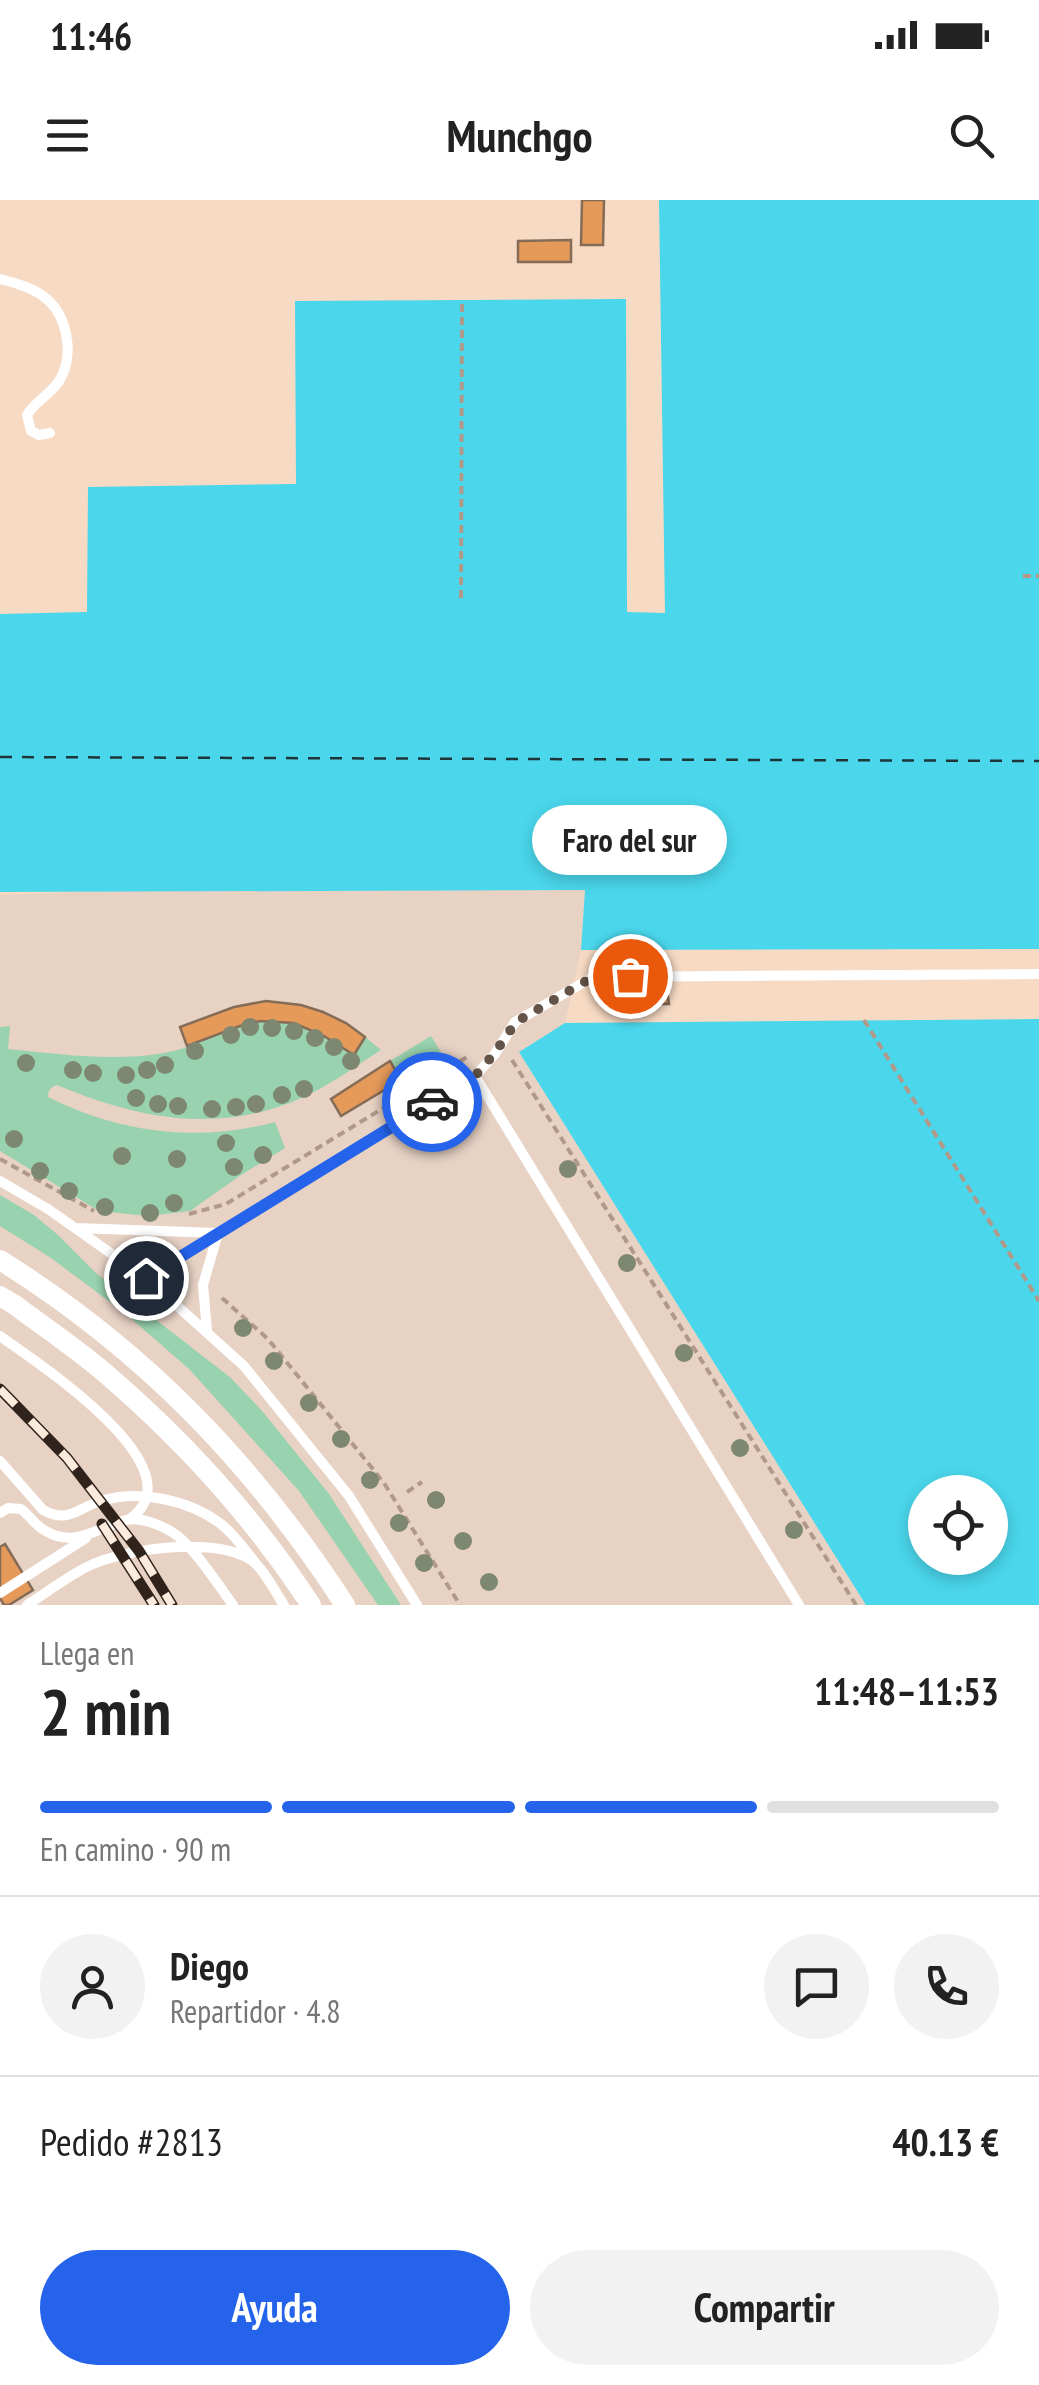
<!DOCTYPE html>
<html lang="es">
<meta charset="utf-8">
<style>
body{margin:0;font-family:"PT Sans Narrow",sans-serif;background:#f2f2f2;color:#222;height:100vh;display:flex;flex-direction:column;font-size:38px;white-space:nowrap}
*{box-sizing:border-box;margin:0}
p{font-size:32px;color:#767676}
.icon{flex:none;width:55px;height:55px;fill:none;stroke:currentColor;stroke-width:2;stroke-linecap:round;stroke-linejoin:round}
.map{position:relative;height:1405px;overflow:hidden}
.side{display:flex;flex-direction:column;background:#fff;flex:1}
.side>*{flex:none}
.tools{position:absolute;left:908px;top:1275px;display:grid;gap:20px}
.tools a{display:grid;place-items:center;width:100px;height:100px;border-radius:50%;background:#fff;box-shadow:0 5px 15px #0003;font-size:50px}
.pin{position:absolute;display:grid;place-items:center;width:85px;height:85px;color:#fff;margin:-42px;border:5px solid #fff;border-radius:50%;box-shadow:0 2px 10px #0007}
.courier{position:absolute;display:grid;place-items:center;width:100px;height:100px;margin:-50px;border:8px solid #2563eb;border-radius:50%;background:#fff;color:#222;box-shadow:0 2px 12px #0007}
.bubble{position:absolute;height:70px;border-radius:35px;background:#fff;box-shadow:0 5px 15px #0003;font-size:32px;font-weight:700;line-height:70px;text-align:center}
.head em{font-style:normal;font-weight:700}
.head div{display:flex;flex-direction:column-reverse}
.head{display:flex;align-items:center;justify-content:space-between;height:170px;padding:0 40px}
h1{font-size:65px;font-weight:700;line-height:75px}
.bar{display:grid;grid-template-columns:repeat(4,1fr);gap:15px 10px;align-content:center;height:120px;padding:0 40px}
.bar i{height:12px;border-radius:8px;background:#e0e0e0}
.bar .on{background:#2563eb}
.bar p{grid-column:span 4}
.line{display:flex;align-items:center;gap:25px;padding:0 40px;border-top:2px solid #e0e0e0}
.line div{flex:1}
.round{display:grid;place-items:center;flex:none;width:105px;height:105px;border-radius:52px;background:#f2f2f2}
.action{display:flex;gap:20px;margin-top:auto;padding:20px 40px}
.action a{flex:1;height:115px;border-radius:60px;background:#2563eb;color:#fff;font-size:40px;font-weight:700;line-height:115px;text-align:center}
.action a+a{background:#f2f2f2;color:#222}
.status{display:flex;justify-content:space-between;align-items:center;height:70px;padding:0 50px;background:#fff;direction:ltr}
.status svg{height:28px;fill:currentColor}
header{display:flex;justify-content:space-between;align-items:center;height:130px;padding:0 40px;background:#fff;font-size:45px;font-weight:700}
.map>svg:first-child{display:block}
</style>
<div class="status"><b>11:46</b><svg viewBox="0 0 49 12"><path d="M0 12V9h3v3zM5 12V6h3v6zM10 12V3h3v9zM15 12V0h3v12zM26 1h20v11H26zM47 4h2v5h-2z"/></svg></div>
<header><svg class="icon" aria-label="menu" viewBox="0 0 24 24"><path d="M4 6h16M4 12h16M4 18h16"/></svg>Munchgo<svg class="icon" aria-label="search" viewBox="0 0 24 24"><circle cx="10" cy="10" r="6"/><path d="M15 15l6 6"/></svg></header>
<div class="map">
<svg width="1039" height="1405" viewBox="0 0 1039 1405">
<rect width="100%" height="100%" fill="#f7dac3"/>
<!-- industrial -->
<path fill="#e7d2c4" d="M130,690h455l-4,60 -16,73 -46,29 347,553h-866v-710z"/>
<!-- green -->
<path fill="#98d2ae" d="M260,821l34,2 30,13 29,18 12,-17 16,13c-22,14 -44,30 -67,42 -87,44 -171,29 -257,-7 -6,2 -9,5 -9,12 72,36 150,46 227,25l10,26 -44,27 -51,36 -42,5 -49,-5 -99,-60v-124l10,-1 -2,23c52,5 104,13 156,4 33,-6 63,-25 96,-32z
M431,836l11,18 -41,26 -11,-19z
M0,995l34,20 24,20 39,39 134,104 32,34 66,82 72,111h-23l-79,-114 -110,-122 -63,-55 -75,-56 -51,-32z"/>
<!-- water -->
<path fill="#4ad6eb" fill-rule="evenodd" d="M659,0h380v749l-458,1 4,-60 -585,2v-278l87,-2 1,-125 208,-3 -1,-183 331,-2 1,313 38,1z
M1039,819v586h-173l-347,-553 46,-29zM990,1292v66h-65v-66z"/>
<g fill="none" stroke-linecap="round" stroke-linejoin="round">
<!-- ferry -->
<path stroke="#1e3539" stroke-width="2.5" stroke-dasharray="12 10" stroke-linecap="butt" d="M0,557l1039,4"/>
</g>
<!-- building -->
<path fill="#e59a5a" stroke="#856c57" stroke-width="2.5" d="M582,0h22l-1,45h-22z
M571,40v22h-53v-21z
M666,782l3,22h-64v-19z
M266,801l35,4 22,7 23,11 19,14 -11,18 -30,-19 -30,-13 -34,-2 -20,5 -53,20 -7,-19 54,-20z
M390,861l11,19 -60,36 -10,-17z
M5,1344l28,46 -24,15h-5l-4,-7v-51z"/>
<g fill="none" stroke-linecap="round" stroke-linejoin="round">
<!-- path -->
<path stroke="#b09988" stroke-width="4" stroke-dasharray="8 5" stroke-linecap="butt" d="M1023,376h16
M461,398l1,-297
M864,820l175,281
M512,860l344,545
M0,959l94,52
M189,1014l37,-10 241,-147
M222,1098l46,41 116,144 76,122
M407,1292l15,-10"/>
<!-- service -->
<path stroke="#fff" stroke-width="10" d="M0,79c15,4 31,8 43,17 25,18 32,60 16,85 -9,14 -25,21 -32,34l4,16 8,4 11,-2
M475,876l324,529
M0,981l48,28 98,69 98,88 105,130 68,109
M76,1028l142,5 -15,52 4,46
M146,1078l329,-202 20,-22 20,-32 78,-45 446,-3
M0,1136c37,27 204,134 128,184
M0,1261l43,49c26,14 34,-2 58,-9 38,-12 88,-1 120,23 14,11 25,27 36,41
M0,1313l8,-5 13,1c8,6 14,16 23,21 32,20 54,-4 83,-10 14,-3 34,5 45,12 20,12 47,54 61,73
M0,1393l86,-55
M27,1405c21,-13 43,-31 66,-41 37,-16 135,-30 165,2 10,11 18,27 26,39"/>
<!-- minor -->
<path stroke="#fff" stroke-width="20" d="M0,1060c144,90 253,203 345,345
M0,1096l15,9c33,25 68,48 98,75 76,66 143,141 198,225"/>
<defs>
<path id="rail" d="M0,1189l67,69 72,93 33,54
M102,1324l52,81"/>
</defs>
<!-- rail casing -->
<use href="#rail" stroke="#2f231b" stroke-width="11"/>
<!-- rail -->
<use href="#rail" stroke="#fceadc" stroke-width="8" stroke-dasharray="22" stroke-linecap="butt"/>
</g>
<!-- trees -->
<g fill="#7e8770">
<circle cx="250" cy="827" r="9"/>
<circle cx="272" cy="828" r="9"/>
<circle cx="294" cy="831" r="9"/>
<circle cx="231" cy="835" r="9"/>
<circle cx="315" cy="838" r="9"/>
<circle cx="334" cy="847" r="9"/>
<circle cx="195" cy="851" r="9"/>
<circle cx="351" cy="861" r="9"/>
<circle cx="26" cy="863" r="9"/>
<circle cx="165" cy="865" r="9"/>
<circle cx="73" cy="870" r="9"/>
<circle cx="147" cy="870" r="9"/>
<circle cx="93" cy="873" r="9"/>
<circle cx="126" cy="875" r="9"/>
<circle cx="304" cy="889" r="9"/>
<circle cx="282" cy="895" r="9"/>
<circle cx="136" cy="898" r="9"/>
<circle cx="158" cy="904" r="9"/>
<circle cx="256" cy="904" r="9"/>
<circle cx="178" cy="906" r="9"/>
<circle cx="236" cy="907" r="9"/>
<circle cx="212" cy="909" r="9"/>
<circle cx="14" cy="939" r="9"/>
<circle cx="226" cy="943" r="9"/>
<circle cx="263" cy="955" r="9"/>
<circle cx="122" cy="956" r="9"/>
<circle cx="177" cy="959" r="9"/>
<circle cx="234" cy="967" r="9"/>
<circle cx="568" cy="969" r="9"/>
<circle cx="40" cy="971" r="9"/>
<circle cx="69" cy="991" r="9"/>
<circle cx="174" cy="1003" r="9"/>
<circle cx="105" cy="1007" r="9"/>
<circle cx="150" cy="1013" r="9"/>
<circle cx="627" cy="1063" r="9"/>
<circle cx="243" cy="1128" r="9"/>
<circle cx="684" cy="1153" r="9"/>
<circle cx="274" cy="1161" r="9"/>
<circle cx="309" cy="1203" r="9"/>
<circle cx="341" cy="1239" r="9"/>
<circle cx="740" cy="1248" r="9"/>
<circle cx="370" cy="1280" r="9"/>
<circle cx="436" cy="1300" r="9"/>
<circle cx="399" cy="1323" r="9"/>
<circle cx="794" cy="1330" r="9"/>
<circle cx="463" cy="1341" r="9"/>
<circle cx="424" cy="1363" r="9"/>
<circle cx="489" cy="1382" r="9"/>
</g>
<g fill="none" stroke-linecap="round" stroke-linejoin="round">
<!-- done -->
<path stroke="#645348" stroke-width="10" stroke-dasharray="0 18" d="M432,902l43,-26 19,-22 22,-32 77,-45 37,-1"/>
<!-- route -->
<path stroke="#2563eb" stroke-width="12" d="M146,1078l286,-176"/>
</g>
</svg>
<div class="tools">
<a><svg class="icon" aria-label="locate" viewBox="0 0 24 24"><circle cx="12" cy="12" r="6"/><path d="M12 2v4M12 18v4M2 12h4M18 12h4"/></svg></a>
</div>
<div class="pin" style="left:630px;top:776px;background:#ea580c"><svg class="icon" aria-label="bag" viewBox="0 0 24 24"><path d="M5 8h14l-1 12H6zM9 8a3 3 0 0 1 6 0"/></svg></div>
<div class="pin" style="left:146px;top:1078px;background:#1f2937"><svg class="icon" aria-label="home" viewBox="0 0 24 24"><path d="M3 11l9-7 9 7M6 9v11h12V9"/></svg></div>
<div class="courier" style="left:432px;top:902px"><svg class="icon" aria-label="car" viewBox="0 0 24 24"><path d="M5 17H2v-5l4-1 3-4h7l3 4 3 1v5h-3M9 17h6M6 11h13"/><circle cx="7" cy="17" r="2"/><circle cx="17" cy="17" r="2"/></svg></div>
<div class="bubble" style="left:532px;top:605px;width:195px">Faro del sur</div>
</div>
<section class="side">
<div class="head"><div><h1>2 min</h1><p>Llega en</p></div><em>11:48–11:53</em></div>
<div class="bar"><i class="on"></i><i class="on"></i><i class="on"></i><i></i><p>En camino · 90 m</p></div>
<div class="line" style="height:180px"><a class="round"><svg class="icon" aria-label="person" viewBox="0 0 24 24"><circle cx="12" cy="8" r="4"/><path d="M4 21q1-7 8-7t8 7"/></svg></a><div><b>Diego</b><p>Repartidor · 4.8</p></div><a class="round"><svg class="icon" aria-label="chat" viewBox="0 0 24 24"><path d="M4 5h16v11H9l-5 4z"/></svg></a><a class="round"><svg class="icon" aria-label="phone" viewBox="0 0 24 24"><path d="M5 4h4l2 5-3 2q2 4 5 5l2-3 5 2v4C11 20 4 13 5 4z"/></svg></a></div>
<div class="line" style="height:130px"><div>Pedido #2813</div><b>40.13 €</b></div>
<div class="action"><a>Ayuda</a><a>Compartir</a></div>
</section>
